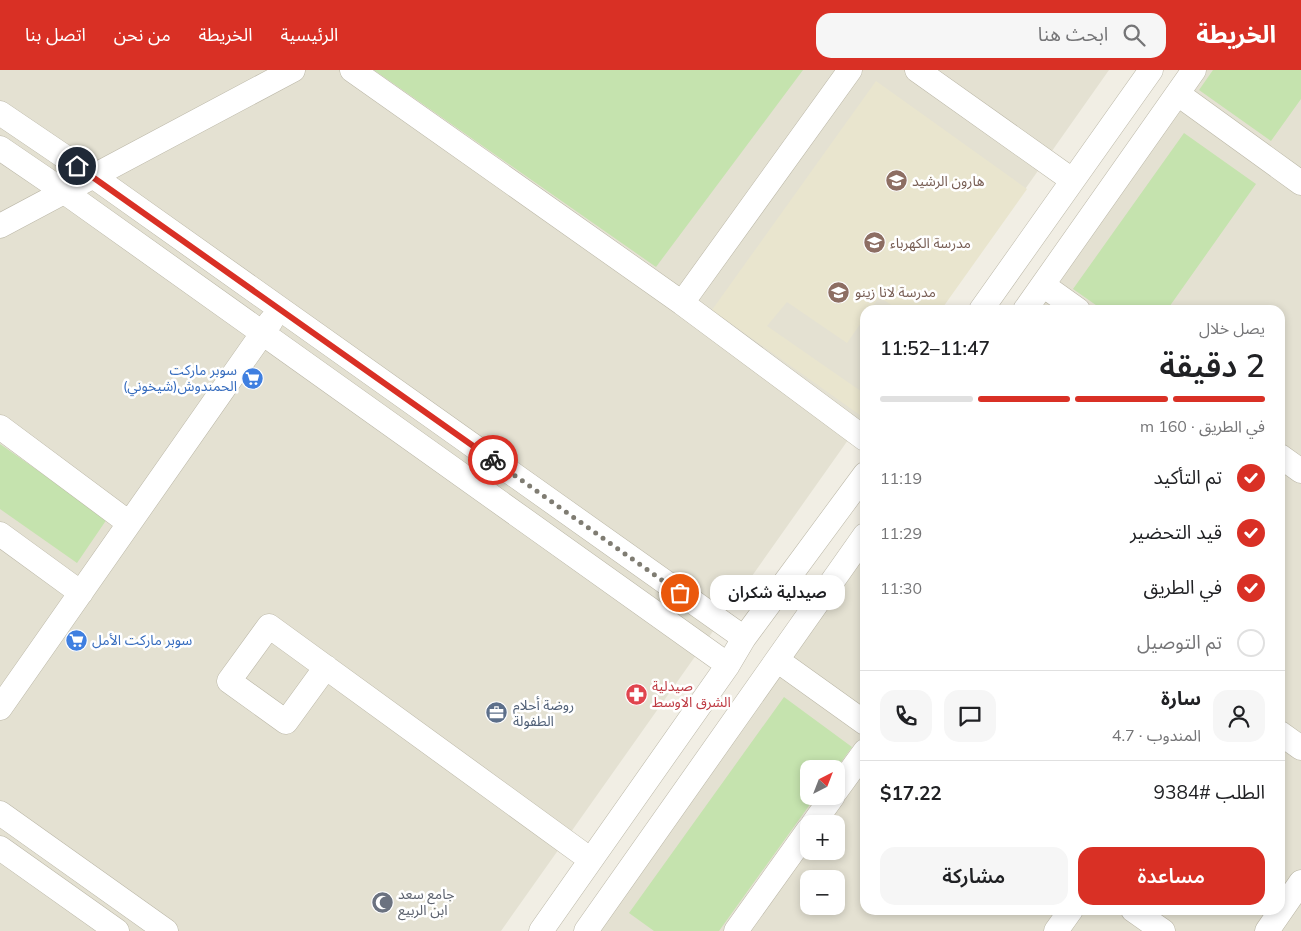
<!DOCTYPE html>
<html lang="ar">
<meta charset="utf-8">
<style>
body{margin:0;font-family:Mulish,"Noto Sans Arabic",sans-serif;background:#f6f6f6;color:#202124;direction:rtl;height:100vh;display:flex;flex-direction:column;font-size:19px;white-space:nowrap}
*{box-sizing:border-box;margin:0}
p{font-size:16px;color:#757577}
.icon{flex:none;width:28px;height:28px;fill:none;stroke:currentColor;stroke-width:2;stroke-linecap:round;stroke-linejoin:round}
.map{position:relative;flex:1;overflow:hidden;direction:ltr}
.panel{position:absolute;left:860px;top:235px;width:425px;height:610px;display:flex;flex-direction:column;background:#fff;border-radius:15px;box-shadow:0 2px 8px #0003;direction:rtl}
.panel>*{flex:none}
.needle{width:32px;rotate:42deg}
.tools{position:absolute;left:800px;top:690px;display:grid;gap:10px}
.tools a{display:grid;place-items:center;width:45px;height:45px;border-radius:10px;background:#fff;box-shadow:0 2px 8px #0003;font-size:25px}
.pin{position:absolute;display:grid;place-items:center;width:42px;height:42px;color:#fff;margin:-21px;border:2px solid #fff;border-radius:50%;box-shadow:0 1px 5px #0007}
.courier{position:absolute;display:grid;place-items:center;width:50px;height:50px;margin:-25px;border:4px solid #d93025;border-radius:50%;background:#fff;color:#222;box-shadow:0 1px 6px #0007}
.bubble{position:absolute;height:35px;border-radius:15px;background:#fff;box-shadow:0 2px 8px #0003;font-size:16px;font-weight:600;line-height:35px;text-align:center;direction:rtl}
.headline em{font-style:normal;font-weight:600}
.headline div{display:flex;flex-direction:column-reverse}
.headline{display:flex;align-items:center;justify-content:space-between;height:85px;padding:0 20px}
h1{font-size:32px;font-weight:600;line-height:38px}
.bar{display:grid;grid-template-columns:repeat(4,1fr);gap:8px 5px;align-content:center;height:60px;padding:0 20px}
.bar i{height:6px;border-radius:4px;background:#e0e0e0}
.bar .current{background:#d93025}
.bar p{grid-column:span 4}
.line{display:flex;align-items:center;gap:12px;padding:0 20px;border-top:1px solid #e0e0e0}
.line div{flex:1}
.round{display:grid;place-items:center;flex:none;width:52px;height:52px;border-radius:15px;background:#f6f6f6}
ol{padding:0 20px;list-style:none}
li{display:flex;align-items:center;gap:15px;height:55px}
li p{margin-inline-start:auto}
li .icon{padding:5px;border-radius:50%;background:#d93025;color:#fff;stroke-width:4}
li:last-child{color:#757577}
li i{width:28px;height:28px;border:2px solid #e0e0e0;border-radius:50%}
.primary-button{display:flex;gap:10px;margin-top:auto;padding:10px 20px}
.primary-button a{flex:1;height:58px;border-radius:15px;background:#d93025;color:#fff;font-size:20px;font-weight:600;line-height:58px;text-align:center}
.primary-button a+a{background:#f6f6f6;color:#202124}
header{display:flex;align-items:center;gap:30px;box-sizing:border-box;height:70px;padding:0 25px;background:#d93025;color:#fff}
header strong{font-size:24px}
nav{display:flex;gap:28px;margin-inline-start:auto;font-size:18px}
.search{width:350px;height:45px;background:#f6f6f6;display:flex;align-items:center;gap:12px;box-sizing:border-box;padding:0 18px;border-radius:15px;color:#757577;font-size:19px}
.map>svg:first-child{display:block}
</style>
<header>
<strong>الخريطة</strong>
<div class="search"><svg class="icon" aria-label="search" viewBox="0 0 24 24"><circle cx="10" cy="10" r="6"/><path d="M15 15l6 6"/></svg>ابحث هنا</div>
<nav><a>الرئيسية</a><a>الخريطة</a><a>من نحن</a><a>اتصل بنا</a></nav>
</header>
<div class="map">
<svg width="1301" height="861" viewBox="0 0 1301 861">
<rect width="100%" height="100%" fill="#f1eee4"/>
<!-- residential -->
<path fill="#e4e1d2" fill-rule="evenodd" d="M0,0h1109l-169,240h-75v106l-364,515h-501z
M1207,0h94v861h-706l270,-380v359h415v-600h-244zM809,699h27v27h-27zM809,754h27v27h-27zM809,809h27v27h-27z"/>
<!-- education -->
<path fill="#e9e5ce" d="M876,11l151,108 -86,121h-42l-20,-13 -9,13h-5v7l-18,26 -60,-41 -20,24 98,68v22l-1,2 -152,-108z"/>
<!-- green -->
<path fill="#c5e3ae" d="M374,0h429l-147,197z
M1213,0h88v29l-30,42 -72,-51z
M1184,63l72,51 -89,126h-64l-30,-21z
M0,374l107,75 -30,44 -77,-54z
M784,627l68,50 -16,22h-27v27h7l-97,135h-65l-25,-18z"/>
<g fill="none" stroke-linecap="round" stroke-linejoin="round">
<defs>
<path id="minor" d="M352,0l330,233 183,136
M917,0l155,110
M1178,24l123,89
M0,43l93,63 651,462
M0,78l66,45 662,472
M0,156l293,-156
M1043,215l35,25
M682,233l168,-233
M981,240l170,-240
M1025,240l169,-240
M0,357l129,96
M1280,386l21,15
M0,464l81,59
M777,590l88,63
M326,597l-40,55 -57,-41 40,-55 322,234
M0,638l271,-387
M1280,663l21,15
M836,721l29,-40
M0,743l166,118
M813,754l20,-28
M0,778l117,83
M1133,840l30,21
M541,861l187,-266 16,-27 121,-164
M586,861l279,-396
M736,861l73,-102
M1056,861l15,-21
M1267,861l34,-49"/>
</defs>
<!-- minor casing -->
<use href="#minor" stroke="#bbb7a7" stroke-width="25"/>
<!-- minor -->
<use href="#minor" stroke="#fff" stroke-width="24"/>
</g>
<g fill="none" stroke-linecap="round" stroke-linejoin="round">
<!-- done -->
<path stroke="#7f7c72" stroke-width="5" stroke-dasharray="0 9" d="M493,390l187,133"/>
<!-- route -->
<path stroke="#d93025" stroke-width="6" d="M77,96l416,294"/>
</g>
<!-- icons -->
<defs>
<symbol id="school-disc" viewBox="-11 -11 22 22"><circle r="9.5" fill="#8d6e63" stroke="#fff"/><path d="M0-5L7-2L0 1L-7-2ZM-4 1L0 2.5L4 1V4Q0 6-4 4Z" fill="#fff"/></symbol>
<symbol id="supermarket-disc" viewBox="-11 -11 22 22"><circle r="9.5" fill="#3f7fe0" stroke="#fff"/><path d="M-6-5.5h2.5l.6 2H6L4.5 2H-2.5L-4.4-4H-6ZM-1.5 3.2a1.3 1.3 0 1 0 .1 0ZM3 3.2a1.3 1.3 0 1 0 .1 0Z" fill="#fff"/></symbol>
<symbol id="pharmacy-disc" viewBox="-11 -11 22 22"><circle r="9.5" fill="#e0444e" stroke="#fff"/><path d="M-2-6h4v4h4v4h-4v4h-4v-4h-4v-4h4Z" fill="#fff"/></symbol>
<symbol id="office-disc" viewBox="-11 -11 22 22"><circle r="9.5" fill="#5c6f8a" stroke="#fff"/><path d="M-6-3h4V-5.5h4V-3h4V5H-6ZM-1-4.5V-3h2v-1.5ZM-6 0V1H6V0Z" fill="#fff"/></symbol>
<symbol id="mosque-disc" viewBox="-11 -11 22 22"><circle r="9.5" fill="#6b7280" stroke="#fff"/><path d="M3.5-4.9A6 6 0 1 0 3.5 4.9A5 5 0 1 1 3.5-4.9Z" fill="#fff"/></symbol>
</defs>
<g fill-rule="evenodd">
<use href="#school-disc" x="884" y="98" width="25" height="25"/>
<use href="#school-disc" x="862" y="160" width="25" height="25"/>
<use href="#school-disc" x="826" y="210" width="25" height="25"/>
<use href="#supermarket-disc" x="240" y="296" width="25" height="25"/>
<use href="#supermarket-disc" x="64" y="558" width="25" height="25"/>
<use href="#pharmacy-disc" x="624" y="612" width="25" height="25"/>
<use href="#office-disc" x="484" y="630" width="25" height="25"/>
<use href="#mosque-disc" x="370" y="820" width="25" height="25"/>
</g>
<g text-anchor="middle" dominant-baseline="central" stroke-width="5" stroke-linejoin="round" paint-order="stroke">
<!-- education labels -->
<g font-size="14" fill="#785e54" stroke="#fff" text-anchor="start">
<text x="912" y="111">هارون الرشيد</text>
<text x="890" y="173">مدرسة الكهرباء</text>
<text x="855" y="222">مدرسة لانا زينو</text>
</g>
<!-- shop labels -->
<g font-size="14" fill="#366cbe" stroke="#fff" text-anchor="end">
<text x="237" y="300">سوبر ماركت<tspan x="237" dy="16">الحمندوش(شيخوني)</tspan></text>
<text x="92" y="570" text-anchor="start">سوبر ماركت الأمل</text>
</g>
<!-- health labels -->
<g font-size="14" fill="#be3a42" stroke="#fff" text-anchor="start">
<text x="652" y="616">صيدلية<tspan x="652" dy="16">الشرق الاوسط</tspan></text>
</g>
<!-- service labels -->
<g font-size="14" fill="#4e5e75" stroke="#fff" text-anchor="start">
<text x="513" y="635">روضة أحلام<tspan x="513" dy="16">الطفولة</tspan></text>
</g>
<!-- worship labels -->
<g font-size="14" fill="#5b616d" stroke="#fff" text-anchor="start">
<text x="398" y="824">جامع سعد<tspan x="398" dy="16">ابن الربيع</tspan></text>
</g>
</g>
</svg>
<div class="tools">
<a><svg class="needle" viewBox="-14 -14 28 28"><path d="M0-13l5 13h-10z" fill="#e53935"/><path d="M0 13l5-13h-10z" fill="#757577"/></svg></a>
<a>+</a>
<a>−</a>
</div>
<div class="pin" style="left:680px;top:523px;background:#ea580c"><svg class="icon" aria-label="bag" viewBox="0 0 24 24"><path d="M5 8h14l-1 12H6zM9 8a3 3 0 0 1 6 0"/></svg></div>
<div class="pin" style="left:77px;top:96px;background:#1f2937"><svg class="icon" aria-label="home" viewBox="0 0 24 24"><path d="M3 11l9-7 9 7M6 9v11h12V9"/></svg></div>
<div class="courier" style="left:493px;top:390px"><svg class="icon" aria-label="bike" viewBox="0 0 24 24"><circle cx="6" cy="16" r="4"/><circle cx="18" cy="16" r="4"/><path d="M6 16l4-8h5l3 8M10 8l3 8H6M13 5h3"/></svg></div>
<div class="bubble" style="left:710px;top:505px;width:135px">صيدلية شكران</div>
<section class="panel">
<div class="headline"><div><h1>2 دقيقة</h1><p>يصل خلال</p></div><em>11:47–11:52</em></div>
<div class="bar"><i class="current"></i><i class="current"></i><i class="current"></i><i></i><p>في الطريق · 160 m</p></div>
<ol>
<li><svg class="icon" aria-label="check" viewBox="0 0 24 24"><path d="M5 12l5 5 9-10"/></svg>تم التأكيد<p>11:19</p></li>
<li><svg class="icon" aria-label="check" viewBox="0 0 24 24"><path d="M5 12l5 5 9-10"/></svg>قيد التحضير<p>11:29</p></li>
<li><svg class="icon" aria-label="check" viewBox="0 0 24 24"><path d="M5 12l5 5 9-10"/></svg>في الطريق<p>11:30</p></li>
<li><i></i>تم التوصيل</li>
</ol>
<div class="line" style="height:90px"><a class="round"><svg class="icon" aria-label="person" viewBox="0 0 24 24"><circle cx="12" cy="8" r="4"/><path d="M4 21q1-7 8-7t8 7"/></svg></a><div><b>سارة</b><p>المندوب · 4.7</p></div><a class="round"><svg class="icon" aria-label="chat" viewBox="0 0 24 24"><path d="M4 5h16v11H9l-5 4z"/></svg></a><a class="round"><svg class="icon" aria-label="phone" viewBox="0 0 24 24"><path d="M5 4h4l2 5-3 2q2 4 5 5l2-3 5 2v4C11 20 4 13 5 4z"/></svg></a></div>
<div class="line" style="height:65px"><div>الطلب #9384</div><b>$17.22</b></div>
<div class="primary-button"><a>مساعدة</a><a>مشاركة</a></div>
</section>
</div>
